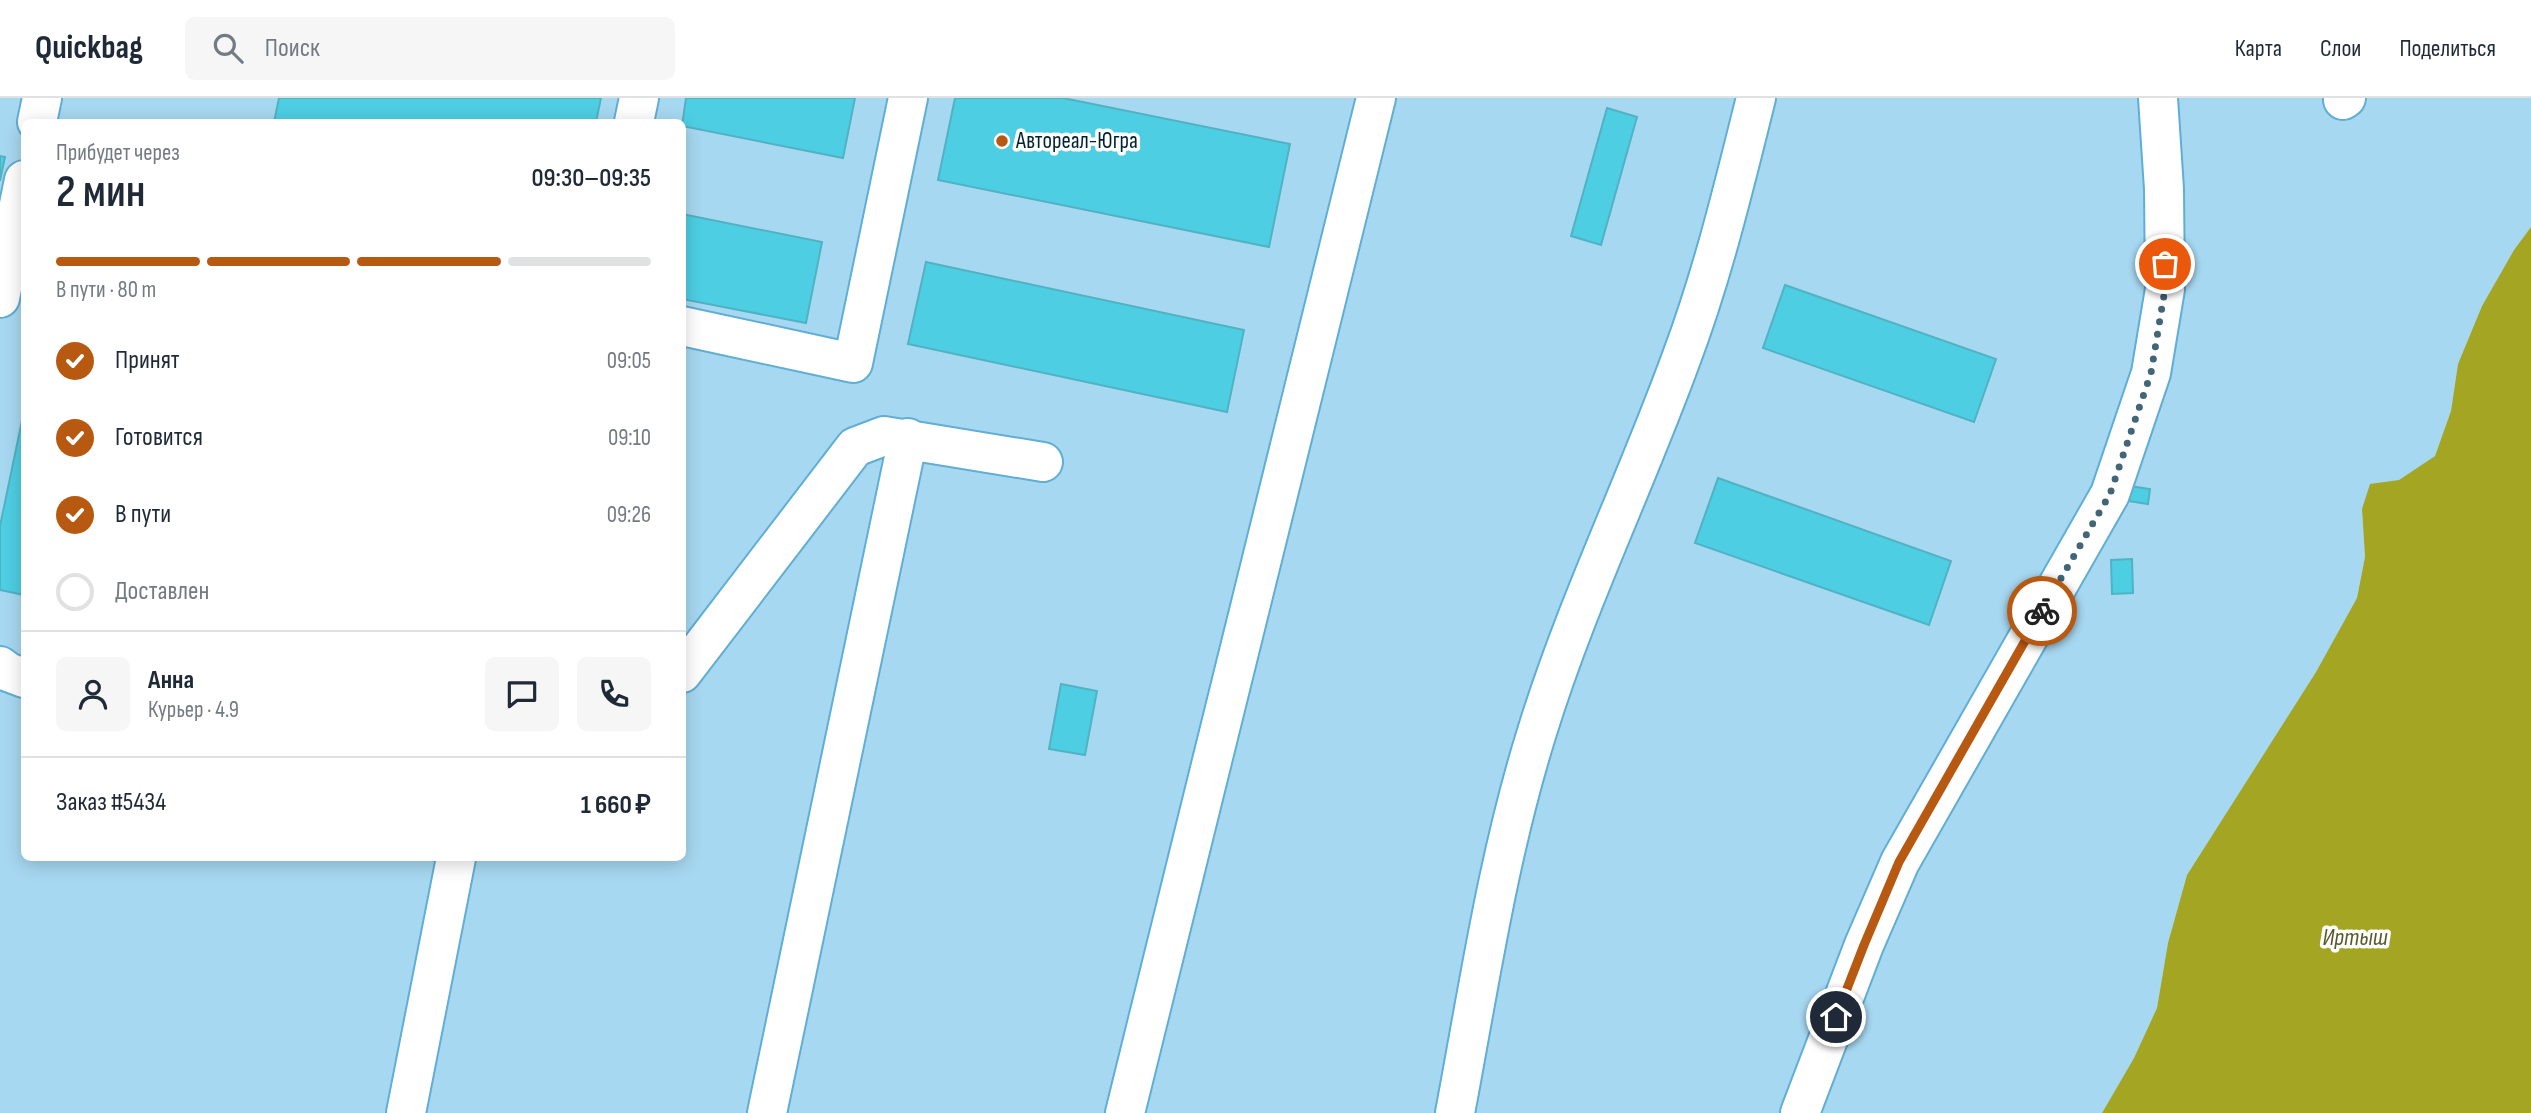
<!DOCTYPE html>
<html lang="ru">
<meta charset="utf-8">
<style>
body{margin:0;font-family:"Sofia Sans Condensed",sans-serif;background:#f6f6f7;color:#1f2937;height:100vh;display:flex;flex-direction:column;font-size:26px;white-space:nowrap}
*{box-sizing:border-box;margin:0}
p{font-size:23px;color:#747a83}
.icon{flex:none;width:38px;height:38px;fill:none;stroke:currentColor;stroke-width:2;stroke-linecap:round;stroke-linejoin:round}
.map{position:relative;flex:1;overflow:hidden}
.details{position:absolute;left:21px;top:21px;width:665px;height:742px;display:flex;flex-direction:column;background:#fff;border-radius:10px;box-shadow:0 4px 18px #0003}
.details>*{flex:none}
.pin{position:absolute;display:grid;place-items:center;width:60px;height:60px;color:#fff;margin:-30px;border:4px solid #fff;border-radius:50%;box-shadow:0 2px 7px #0007}
.courier{position:absolute;display:grid;place-items:center;width:70px;height:70px;margin:-35px;border:5px solid #b85912;border-radius:50%;background:#fff;color:#222;box-shadow:0 2px 9px #0007}
.summary em{font-style:normal;font-weight:600}
.summary div{display:flex;flex-direction:column-reverse}
.summary{display:flex;align-items:center;justify-content:space-between;height:119px;padding:0 35px}
h1{font-size:46px;font-weight:600;line-height:52px}
.bar{display:grid;grid-template-columns:repeat(4,1fr);gap:10px 7px;align-content:center;height:84px;padding:0 35px}
.bar i{height:9px;border-radius:5px;background:#e0e1e3}
.bar .active{background:#b85912}
.bar p{grid-column:span 4}
.line{display:flex;align-items:center;gap:18px;padding:0 35px;border-top:2px solid #e0e1e3}
.line div{flex:1}
.round{display:grid;place-items:center;flex:none;width:74px;height:74px;border-radius:10px;background:#f6f6f7}
ol{padding:0 35px;list-style:none}
li{display:flex;align-items:center;gap:21px;height:77px}
li p{margin-inline-start:auto}
li .icon{padding:7px;border-radius:50%;background:#b85912;color:#fff;stroke-width:4}
li:last-child{color:#747a83}
li i{width:38px;height:38px;border:4px solid #e0e1e3;border-radius:50%}
header{display:flex;align-items:center;gap:42px;box-sizing:border-box;height:98px;padding:0 35px;background:#fff;border-bottom:2px solid #e0e1e3}
header strong{font-size:33px}
nav{display:flex;gap:38px;margin-inline-start:auto;font-size:24px}
.search{width:490px;height:63px;background:#f6f6f7;display:flex;align-items:center;gap:18px;box-sizing:border-box;padding:0 24px;border-radius:10px;color:#747a83;font-size:26px}
.map>svg:first-child{display:block}
</style>
<header>
<strong>Quickbag</strong>
<div class="search"><svg class="icon" aria-label="search" viewBox="0 0 24 24"><circle cx="10" cy="10" r="6"/><path d="M15 15l6 6"/></svg>Поиск</div>
<nav><a>Карта</a><a>Слои</a><a>Поделиться</a></nav>
</header>
<div class="map">
<svg width="2531" height="1015" viewBox="0 0 2531 1015">
<rect width="100%" height="100%" fill="#b7e5fb"/>
<!-- built -->
<path fill="#a7d8f1" fill-rule="evenodd" d="M0,0h2531v129l-17,23 -32,56 -24,58 -7,47 -16,45 -36,24 -37,29 3,48 -8,41 -41,74 -129,203 -19,68 -11,65 -23,50 -32,55h-2102zM24,24h658v736h-658z"/>
<!-- water -->
<path fill="#a4a523" d="M2531,129v886h-429l32,-55 23,-50 11,-65 19,-68 129,-203 41,-74 8,-41 -3,-48 8,-25 29,-4 36,-24 16,-45 7,-47 24,-58 32,-56z"/>
<!-- building -->
<path fill="#4ecee3" stroke="#50b2c2" stroke-width="2" d="M279,0h322l-5,24h-322z
M686,0h169l-12,60 -161,-32z
M955,0h108l227,46 -21,103 -331,-67z
M1607,10l30,9 -36,128 -30,-9z
M0,58l5,1 -5,24z
M682,116l140,28 -16,81 -124,-24z
M926,164l318,68 -17,82 -319,-68z
M1785,187l211,74 -22,63 -211,-74z
M24,313v184l-24,-5v-64z
M1718,380l233,83 -22,64 -234,-82z
M2130,388l20,3 -2,15 -20,-3z
M2132,461l1,34 -21,1 -1,-34z
M1061,586l36,7 -12,64 -36,-6z"/>
<g fill="none" stroke-linecap="round" stroke-linejoin="round">
<defs>
<path id="minor" d="M2343,2l3,-2
M37,24l5,-24
M634,24l5,-24
M0,200l24,-118
M682,228l171,37 55,-265
M0,568l8,6 16,6
M682,575l173,-226 29,-11 159,26
M406,1015l50,-255
M767,1015l141,-675
M1125,1015l251,-1015
M1455,1015c24,-127 43,-257 82,-381 39,-127 98,-247 144,-373 32,-85 53,-173 75,-261
M1800,1015l64,-168 36,-83 210,-368 41,-121 14,-84 -1,-100 -6,-91"/>
</defs>
<!-- minor casing -->
<use href="#minor" stroke="#60aed3" stroke-width="42"/>
<!-- minor -->
<use href="#minor" stroke="#fff" stroke-width="38"/>
</g>
<g fill="none" stroke-linecap="round" stroke-linejoin="round">
<!-- done -->
<path stroke="#406677" stroke-width="7" stroke-dasharray="0 12.6" d="M2042,513l68,-117 41,-121 14,-84v-25"/>
<!-- route -->
<path stroke="#b85912" stroke-width="9" d="M1836,919l28,-72 35,-83 143,-251"/>
</g>
<!-- markers -->
<circle fill="#b85912" stroke="#fefefe" stroke-width="2.5" cx="1002" cy="43" r="7"/>
<g text-anchor="middle" dominant-baseline="central" stroke-width="7" stroke-linejoin="round" paint-order="stroke">
<!-- poi labels -->
<g font-size="23" fill="#002230" stroke="#fefefe" text-anchor="start">
<text x="1016" y="43">Автореал-Югра</text>
</g>
<!-- water labels -->
<g font-size="24" font-style="italic" fill="#585929" stroke="#fefefe">
<text x="2355" y="839">Иртыш</text>
</g>
</g>
</svg>
<div class="pin" style="left:2165px;top:166px;background:#ea580c"><svg class="icon" aria-label="bag" viewBox="0 0 24 24"><path d="M5 8h14l-1 12H6zM9 8a3 3 0 0 1 6 0"/></svg></div>
<div class="pin" style="left:1836px;top:919px;background:#1f2937"><svg class="icon" aria-label="home" viewBox="0 0 24 24"><path d="M3 11l9-7 9 7M6 9v11h12V9"/></svg></div>
<div class="courier" style="left:2042px;top:513px"><svg class="icon" aria-label="bike" viewBox="0 0 24 24"><circle cx="6" cy="16" r="4"/><circle cx="18" cy="16" r="4"/><path d="M6 16l4-8h5l3 8M10 8l3 8H6M13 5h3"/></svg></div>
<section class="details">
<div class="summary"><div><h1>2 мин</h1><p>Прибудет через</p></div><em>09:30–09:35</em></div>
<div class="bar"><i class="active"></i><i class="active"></i><i class="active"></i><i></i><p>В пути · 80 m</p></div>
<ol>
<li><svg class="icon" aria-label="check" viewBox="0 0 24 24"><path d="M5 12l5 5 9-10"/></svg>Принят<p>09:05</p></li>
<li><svg class="icon" aria-label="check" viewBox="0 0 24 24"><path d="M5 12l5 5 9-10"/></svg>Готовится<p>09:10</p></li>
<li><svg class="icon" aria-label="check" viewBox="0 0 24 24"><path d="M5 12l5 5 9-10"/></svg>В пути<p>09:26</p></li>
<li><i></i>Доставлен</li>
</ol>
<div class="line" style="height:126px"><a class="round"><svg class="icon" aria-label="person" viewBox="0 0 24 24"><circle cx="12" cy="8" r="4"/><path d="M4 21q1-7 8-7t8 7"/></svg></a><div><b>Анна</b><p>Курьер · 4.9</p></div><a class="round"><svg class="icon" aria-label="chat" viewBox="0 0 24 24"><path d="M4 5h16v11H9l-5 4z"/></svg></a><a class="round"><svg class="icon" aria-label="phone" viewBox="0 0 24 24"><path d="M5 4h4l2 5-3 2q2 4 5 5l2-3 5 2v4C11 20 4 13 5 4z"/></svg></a></div>
<div class="line" style="height:91px"><div>Заказ #5434</div><b>1 660 ₽</b></div>
</section>
</div>
